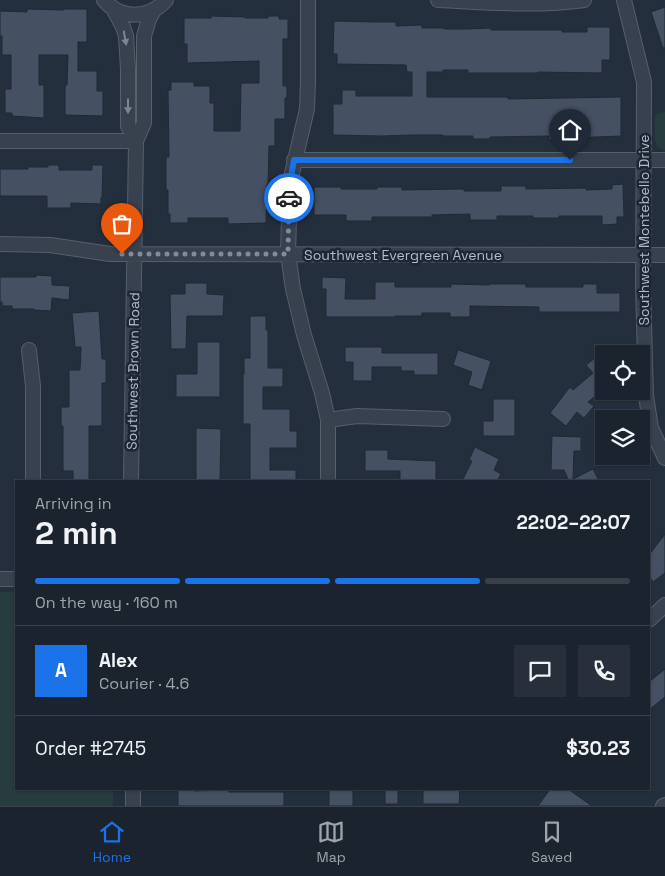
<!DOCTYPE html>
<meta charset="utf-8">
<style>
body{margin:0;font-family:"Space Grotesk",sans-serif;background:#282f3a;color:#f1f3f6;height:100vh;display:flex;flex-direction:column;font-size:19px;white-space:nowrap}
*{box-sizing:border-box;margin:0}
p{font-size:16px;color:#a0a4aa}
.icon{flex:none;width:28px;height:28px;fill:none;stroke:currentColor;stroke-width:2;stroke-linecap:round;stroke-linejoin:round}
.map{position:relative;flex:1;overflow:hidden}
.sheet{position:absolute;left:15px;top:480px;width:635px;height:310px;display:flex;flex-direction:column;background:#1b232e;border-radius:0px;box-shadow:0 1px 4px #0004,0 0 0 1px #39404a}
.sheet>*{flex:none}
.fabs{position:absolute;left:595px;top:345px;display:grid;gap:10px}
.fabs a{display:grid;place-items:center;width:55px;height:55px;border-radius:0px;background:#1b232e;box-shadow:0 1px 4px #0004,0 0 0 1px #39404a;font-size:25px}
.pin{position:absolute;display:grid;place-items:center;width:42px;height:42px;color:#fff;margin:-51px -21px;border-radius:50% 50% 50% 0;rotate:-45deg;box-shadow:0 0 5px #0007}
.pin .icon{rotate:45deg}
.courier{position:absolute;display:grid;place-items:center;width:50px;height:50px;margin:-25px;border:4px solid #1a73e8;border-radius:50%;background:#fff;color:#222;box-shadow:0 1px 6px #0007}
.summary em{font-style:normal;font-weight:600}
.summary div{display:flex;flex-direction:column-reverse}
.summary{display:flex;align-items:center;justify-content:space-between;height:85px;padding:0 20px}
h1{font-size:32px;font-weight:600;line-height:38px}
.bar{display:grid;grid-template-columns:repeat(4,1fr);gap:8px 5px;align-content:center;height:60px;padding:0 20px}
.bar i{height:6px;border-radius:4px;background:#39404a}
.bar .selected{background:#1a73e8}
.bar p{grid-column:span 4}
.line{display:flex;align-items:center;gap:12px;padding:0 20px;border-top:1px solid #39404a}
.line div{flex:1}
.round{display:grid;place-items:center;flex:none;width:52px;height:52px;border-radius:0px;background:#282f3a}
.dock{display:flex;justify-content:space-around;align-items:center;height:70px;border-top:1px solid #39404a;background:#1b232e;font-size:14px;color:#a0a4aa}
.dock a{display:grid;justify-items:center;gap:2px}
.dock .selected{color:#1a73e8}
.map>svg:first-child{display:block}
</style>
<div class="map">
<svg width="665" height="806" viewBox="0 0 665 806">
<rect width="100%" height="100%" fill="#242f3e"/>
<!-- green -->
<path fill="#263c3f" d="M665,112v38h-2l-6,-3 -2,-7v-26z
M0,592h16v197h97v17h-113z"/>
<!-- building -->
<path fill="#455162" stroke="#1f2835" d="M665,7v41h-2l-12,-36z
M27,9l37,1v-1h23v33h-9v29h19v20h6v25l-38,-1v-30h2l1,-30h-29v30h5v33l-32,-2v-3h-7v-24h6v-34h-9v-19h-2v-25l27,1z
M211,16l34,1v1h23v-2h11v3h9v20h-5v47h4v12h-2v21h-10v27h-6l-1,38h-1l-1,39 -38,1v-6h-40v5h-18v-9h-2v-24h-2v-33h3l-1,-67h3v-8h23v4h16v17h4v28h26l1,-48h18v-22l-72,2v-19h-3v-26h27z
M334,21l40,1h22v4l26,-1v3h22v1h24l23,-1v2h71v2h25v-5h23v33h-8v13l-64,-1v1h-70v-3h-25v2h-16v25h81v2l113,-2v39l-52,2v1l-20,1v-4l-59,1v2h-17v-3h-30v-1h-33l-28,1 -49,-1v-31h9v-14h14v6h56v-24h-5l-1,-7 -69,-1v-10h-4z
M48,165h11v5h33v-5h11l-1,33h-1v6l-30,-1v5h-24v-12h-47v-27h28v-2h20z
M623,184l1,33h-7v7l-15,1v-9h-43v2h-26v-2h-36v4h-27v-6l-38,1v2h-60v4h-26v-6h-32v-28h27v2h36v-2h25v3l62,-1v2h37v-5h25v3l60,-1v2l26,-1v-4z
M36,275l16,1v9l18,1 -1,14 -17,-2 -1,13 -17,-1v-1h-22v-3h-10v-4h-2v-25h36z
M322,277l24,1 -1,21h30v-17h20v5h56v-3l38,1v-1h37v3h57v-3h14v9h23v19h-81v-5l-69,-1v11h-20v-4h-28v3h-27v1h-69v-28h-4z
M185,283h22v11l17,1 -1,21h-36l-1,33h-15l-1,-55h15z
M99,311l3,48h4v24h-4v43h-13v55h-16v-10h-10v-45h-2v-19h8v-37h11l1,-23h-6l-3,-34z
M250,316h16v14h2v38h15v19h-20v22h27v22h7v17h-27v22h26v11h-46v-57h-7v-50h1v-16h6z
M197,342h23v55h-44v-23h21z
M345,347h37v6h56v22h-24v-4h-13v-4h-29v14h-19v-19h-8z
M458,350l33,11 -9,29 -14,-5 4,-13 -19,-7z
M604,351v38l-16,13 6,4 -10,12 -7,-6 -11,14 -16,-13 20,-26 3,3 20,-17 -7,-8z
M493,399h22v37h-32v-15h10z
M196,428l25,1 -1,52h-24z
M552,436l29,1v14h-7l-1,28 20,-10 6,12h-31h1l-5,-11h-13z
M475,447l24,12 -5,11 7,4 -4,7h-35l10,-20 -3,-1z
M365,450h23v9l48,2v20h-36v-10h-35z
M665,534v39l-12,9 -4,-6v-21z
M665,669v28l-16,13v-28z
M178,789h16v2l35,-1v2h55v14h-106z
M329,789h24v17h-24z
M385,789h13v15h-13z
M423,789h37l-1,15h-36z
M550,789h18l24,17h-54z"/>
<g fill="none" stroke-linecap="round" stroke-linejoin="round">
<defs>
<path id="minor" d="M104,0c17,20 45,19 62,0
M308,0v82l-1,27 -17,73 -2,72 5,35 11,46 18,58 6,27v61
M438,0c48,2 97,7 146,0
M624,0l20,82v15l-1,187 3,112 5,32 14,30
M114,10l9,17 3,9 2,33v57l8,15
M0,141h136
M294,160h371
M0,244l50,1 60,9 555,1
M29,350l4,36v95
M328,420l29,-4 86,3
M131,481l5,-340 8,-18v-87l5,-17 5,-9
M0,579h16
M649,620l16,-15
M133,806v-17
M663,806l2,-1"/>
</defs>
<!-- minor casing -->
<use href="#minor" stroke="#565f6c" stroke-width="16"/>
<!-- minor -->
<use href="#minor" stroke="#38414e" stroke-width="14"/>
</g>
<!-- one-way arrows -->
<defs><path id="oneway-solid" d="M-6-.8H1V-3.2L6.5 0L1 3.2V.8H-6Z" transform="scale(1.25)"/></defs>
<g fill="#7c8592">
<use href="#oneway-solid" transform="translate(125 38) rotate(80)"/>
<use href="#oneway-solid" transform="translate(128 106) rotate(90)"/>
</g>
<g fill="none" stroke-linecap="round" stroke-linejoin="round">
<!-- done -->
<path stroke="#828b98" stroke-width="5" stroke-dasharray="0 9" d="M122,254h166l1,-56"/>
<!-- route -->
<path stroke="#1a73e8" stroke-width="6" d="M289,198l1,-16 4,-22h276"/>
</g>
<g text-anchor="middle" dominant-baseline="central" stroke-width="5" stroke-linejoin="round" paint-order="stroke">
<!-- street labels -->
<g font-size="14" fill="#b4bcc9" stroke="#1d2633">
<text transform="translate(644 230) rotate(-90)">Southwest Montebello Drive</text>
<text x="403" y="255">Southwest Evergreen Avenue</text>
<text transform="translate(133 371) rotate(-89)">Southwest Brown Road</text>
</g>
</g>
</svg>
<div class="fabs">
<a><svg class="icon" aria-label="locate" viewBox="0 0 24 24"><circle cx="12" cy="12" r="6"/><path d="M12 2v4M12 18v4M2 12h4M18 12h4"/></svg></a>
<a><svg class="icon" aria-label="layers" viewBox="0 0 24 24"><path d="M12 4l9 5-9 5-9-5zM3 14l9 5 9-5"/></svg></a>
</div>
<div class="pin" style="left:122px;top:254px;background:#ea580c"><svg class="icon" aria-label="bag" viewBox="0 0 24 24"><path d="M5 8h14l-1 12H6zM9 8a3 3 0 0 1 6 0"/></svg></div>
<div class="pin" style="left:570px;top:160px;background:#1f2937"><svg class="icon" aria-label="home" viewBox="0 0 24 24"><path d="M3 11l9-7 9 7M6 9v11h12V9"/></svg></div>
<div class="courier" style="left:289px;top:198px"><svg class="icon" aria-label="car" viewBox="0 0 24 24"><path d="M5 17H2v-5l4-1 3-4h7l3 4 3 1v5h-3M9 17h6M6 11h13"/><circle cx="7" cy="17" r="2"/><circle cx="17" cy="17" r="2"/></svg></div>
<section class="sheet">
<div class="summary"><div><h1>2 min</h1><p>Arriving in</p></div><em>22:02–22:07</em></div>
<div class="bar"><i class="selected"></i><i class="selected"></i><i class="selected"></i><i></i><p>On the way · 160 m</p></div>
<div class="line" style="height:90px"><b class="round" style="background:#1a73e8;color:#fff">A</b><div><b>Alex</b><p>Courier · 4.6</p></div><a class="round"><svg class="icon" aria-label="chat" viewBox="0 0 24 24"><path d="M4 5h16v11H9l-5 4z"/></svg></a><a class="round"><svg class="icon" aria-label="phone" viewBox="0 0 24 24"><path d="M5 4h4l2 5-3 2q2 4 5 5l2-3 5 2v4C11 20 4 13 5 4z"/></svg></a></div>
<div class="line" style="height:65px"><div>Order #2745</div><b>$30.23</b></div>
</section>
</div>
<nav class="dock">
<a class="selected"><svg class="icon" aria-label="home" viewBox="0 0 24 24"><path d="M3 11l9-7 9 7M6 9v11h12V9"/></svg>Home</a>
<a><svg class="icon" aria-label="map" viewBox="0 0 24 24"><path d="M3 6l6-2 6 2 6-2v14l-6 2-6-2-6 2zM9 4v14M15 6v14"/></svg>Map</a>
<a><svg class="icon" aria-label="saved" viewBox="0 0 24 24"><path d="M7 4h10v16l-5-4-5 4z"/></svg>Saved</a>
</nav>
